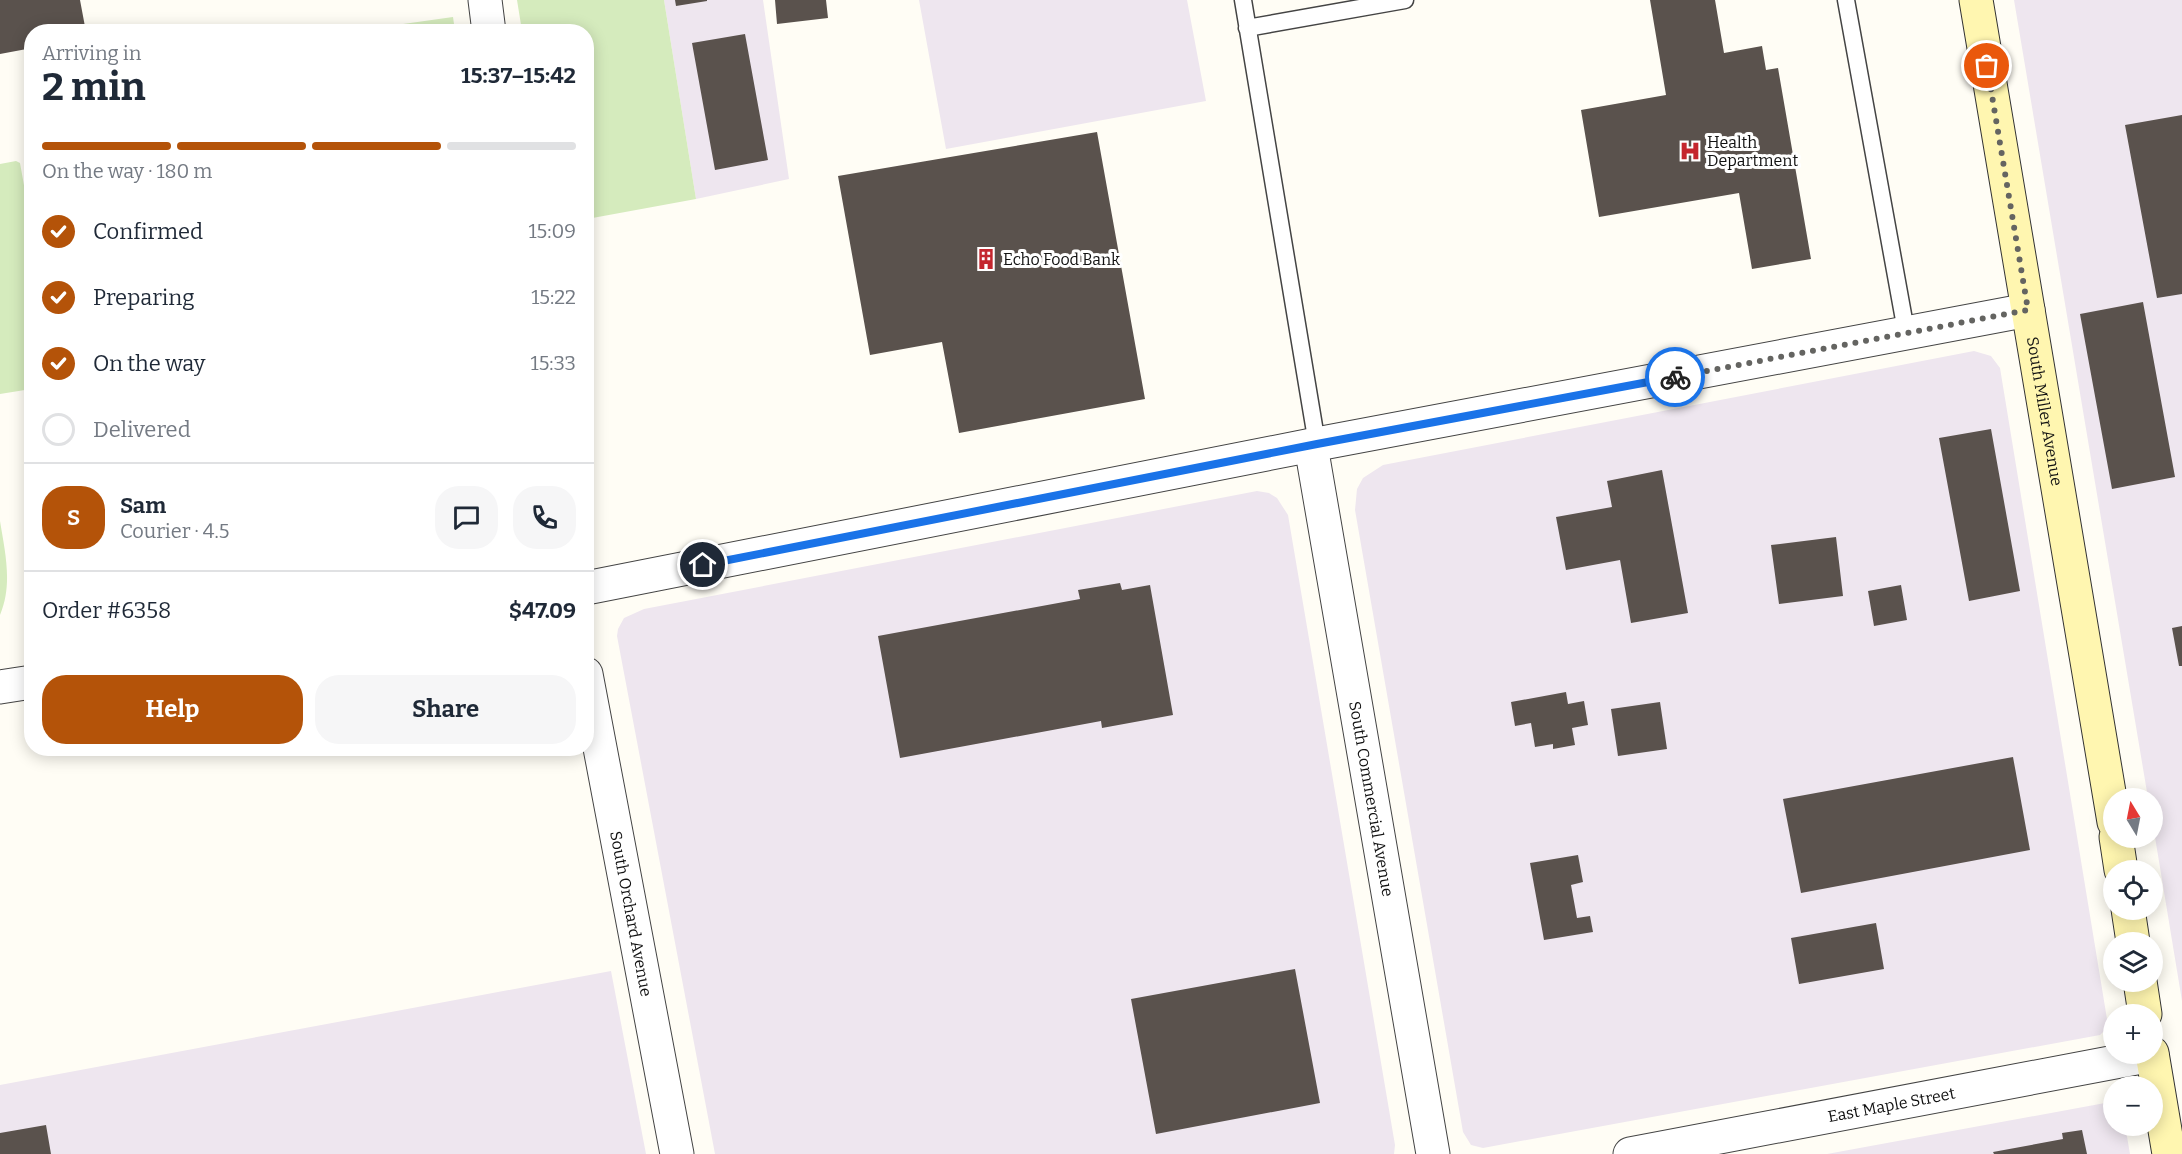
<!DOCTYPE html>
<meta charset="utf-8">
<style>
body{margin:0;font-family:Bitter,serif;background:#f6f6f7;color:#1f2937;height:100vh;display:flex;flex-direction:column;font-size:22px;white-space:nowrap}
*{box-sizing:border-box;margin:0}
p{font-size:20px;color:#747a83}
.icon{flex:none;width:33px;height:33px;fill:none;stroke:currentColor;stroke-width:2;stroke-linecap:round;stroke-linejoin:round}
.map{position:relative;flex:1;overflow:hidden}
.details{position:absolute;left:24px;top:24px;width:570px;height:732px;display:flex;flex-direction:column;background:#fff;border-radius:24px;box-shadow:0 3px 15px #0003}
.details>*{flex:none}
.needle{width:39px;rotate:350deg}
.fabs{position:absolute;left:2103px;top:788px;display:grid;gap:12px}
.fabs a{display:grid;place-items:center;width:60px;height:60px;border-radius:50%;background:#fff;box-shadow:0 3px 15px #0003;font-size:30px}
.pin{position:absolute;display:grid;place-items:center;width:51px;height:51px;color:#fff;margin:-26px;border:3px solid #fff;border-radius:50%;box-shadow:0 2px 6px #0007}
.courier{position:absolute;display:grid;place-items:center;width:60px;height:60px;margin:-30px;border:4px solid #1a73e8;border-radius:50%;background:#fff;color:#222;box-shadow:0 2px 8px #0007}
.overview em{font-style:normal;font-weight:700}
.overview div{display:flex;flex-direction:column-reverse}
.overview{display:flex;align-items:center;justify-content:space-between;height:102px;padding:0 18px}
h1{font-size:39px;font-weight:700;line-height:45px}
.bar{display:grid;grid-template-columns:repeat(4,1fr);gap:9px 6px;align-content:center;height:72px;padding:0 18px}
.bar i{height:8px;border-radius:4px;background:#e0e1e3}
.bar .selected{background:#b45309}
.bar p{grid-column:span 4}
.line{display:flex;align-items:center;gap:15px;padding:0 18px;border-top:2px solid #e0e1e3}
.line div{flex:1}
.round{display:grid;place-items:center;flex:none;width:63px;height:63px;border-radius:24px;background:#f6f6f7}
ol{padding:0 18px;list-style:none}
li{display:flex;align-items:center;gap:18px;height:66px}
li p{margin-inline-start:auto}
li .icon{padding:6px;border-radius:50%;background:#b45309;color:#fff;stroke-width:4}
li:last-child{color:#747a83}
li i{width:33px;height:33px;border:3px solid #e0e1e3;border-radius:50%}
.primary-button{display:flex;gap:12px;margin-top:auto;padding:12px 18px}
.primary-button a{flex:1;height:69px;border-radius:24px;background:#b45309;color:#fff;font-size:24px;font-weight:700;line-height:69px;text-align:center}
.primary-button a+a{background:#f6f6f7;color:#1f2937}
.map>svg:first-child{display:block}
</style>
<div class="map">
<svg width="2182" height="1154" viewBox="0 0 2182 1154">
<rect width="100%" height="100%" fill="#fffdf5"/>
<!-- industrial -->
<path fill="#eee6ef" d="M664,0h99l26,179 -93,20z
M919,0h268l19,101 -260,48z
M2014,0h168v1001l-29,-176 -1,-27h-4z
M1974,351l17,5 9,12 107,651v9l-7,7 -617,113 -12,-3 -8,-13 -108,-622 2,-21 6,-11 20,-13z
M1257,491l12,2 8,5 11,17 107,630 -1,9h-679l-98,-518 1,-7 6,-11 20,-9z
M611,971l35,183h-646v-69z
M2105,1103l8,3 1,19h11l5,29h-303z"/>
<!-- green -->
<path fill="#d5ebbd" d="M517,0h147l32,199 -109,20 -1,-187 -64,-1z
M453,17l2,14h-67l8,-6z
M16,161l4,2 5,28 6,-1v199l-31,5v-230z
M0,521c5,31 13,63 0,94z"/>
<!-- building -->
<path fill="#5a524d" d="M0,0h80l6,32h-54v16l-32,6z
M675,0h32v1l-31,5z
M775,0h51l2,18 -51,6z
M1650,0h65l9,53 38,-7 4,24 12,-2 33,191 -59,10 -13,-76 -140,24 -18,-107 85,-15z
M745,34l23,126 -53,10 -23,-127z
M2182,115v179l-25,4 -32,-173z
M1097,132l48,267 -186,34 -17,-91 -72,13 -32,-179z
M2143,302l32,175 -63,12 -32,-175z
M1991,429l29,162 -51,10 -30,-163z
M1662,470l26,143 -57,10 -11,-63 -54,10 -10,-53 56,-10 -5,-26z
M1836,537l7,59 -64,8 -8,-59z
M1120,583l2,7 28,-5 23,130 -71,13 -1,-7 -201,37 -22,-122 202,-37 -2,-9z
M1901,585l6,35 -33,6 -6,-35z
M2182,626v40h-3l-7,-38z
M1566,692l2,12 16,-3 4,24 -16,3 3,17 -22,4v-5l-18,3 -4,-24 -16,3 -4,-24z
M1660,702l7,47 -49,7 -7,-47z
M2013,757l17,93 -229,43 -18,-94z
M1578,855l5,27 -12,3 6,33 13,-2 3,16 -49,8 -14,-77z
M1876,923l8,46 -85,15 -8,-46z
M1295,969l25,134 -164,31 -25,-135z
M46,1125l5,29h-51v-21z
M2082,1130l5,24h-93l-1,-2 70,-13 -1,-6z"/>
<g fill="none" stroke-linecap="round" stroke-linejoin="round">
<defs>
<path id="service" d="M1243,0l74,444
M1846,0l60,331
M1247,28l158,-28"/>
<g id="minor">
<path id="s1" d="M1311,446l122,708"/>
</g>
<g id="tertiary">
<path d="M485,0l4,32"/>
<path d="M586,588l731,-144 711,-134"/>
<path id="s2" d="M586,674l91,480"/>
<path d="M0,687l32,-5"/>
<path id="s3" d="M1630,1154l522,-99"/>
</g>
<g id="secondary">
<path id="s4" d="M1976,0l138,822"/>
<path d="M2116,837l5,33"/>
<path d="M2128,909l5,33"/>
<path d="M2140,981l5,33"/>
<path d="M2152,1053l17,101"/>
</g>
</defs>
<!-- service casing -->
<use href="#service" stroke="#444" stroke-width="19"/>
<!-- minor casing -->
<use href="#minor" stroke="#444" stroke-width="35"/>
<!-- tertiary casing -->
<use href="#tertiary" stroke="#444" stroke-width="35"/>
<!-- secondary casing -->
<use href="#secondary" stroke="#333" stroke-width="35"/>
<!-- service -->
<use href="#service" stroke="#fff" stroke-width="16"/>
<!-- minor -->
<use href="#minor" stroke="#fff" stroke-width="33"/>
<!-- tertiary -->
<use href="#tertiary" stroke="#fff" stroke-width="33"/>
<!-- secondary -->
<use href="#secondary" stroke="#fff6b0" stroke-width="33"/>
</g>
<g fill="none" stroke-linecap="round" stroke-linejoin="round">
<!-- done -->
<path stroke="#646461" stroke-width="6" stroke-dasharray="0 10.8" d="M1675,377l353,-67 -41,-244"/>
<!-- route -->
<path stroke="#1a73e8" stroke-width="8" d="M703,565l614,-121 358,-67"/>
</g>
<!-- icons -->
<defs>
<symbol id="hospital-bare" viewBox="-9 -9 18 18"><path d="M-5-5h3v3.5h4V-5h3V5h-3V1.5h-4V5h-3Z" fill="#c4262e" stroke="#fff" stroke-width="2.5" paint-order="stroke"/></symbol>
<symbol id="building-bare" viewBox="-9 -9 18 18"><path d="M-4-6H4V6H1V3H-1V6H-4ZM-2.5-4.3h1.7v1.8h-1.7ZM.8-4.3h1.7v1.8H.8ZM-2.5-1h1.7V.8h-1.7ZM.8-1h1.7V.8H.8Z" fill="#c4262e" stroke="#fff" stroke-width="2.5" paint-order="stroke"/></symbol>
</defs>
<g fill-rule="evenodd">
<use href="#hospital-bare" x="1675" y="136" width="30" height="30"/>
<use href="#building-bare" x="971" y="244" width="30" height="30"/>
</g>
<g text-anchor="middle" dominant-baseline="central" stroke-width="6" stroke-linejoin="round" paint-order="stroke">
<!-- poi labels -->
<g font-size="16" fill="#111" stroke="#fff" text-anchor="start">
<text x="1707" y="142">Health<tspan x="1707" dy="18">Department</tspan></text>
<text x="1003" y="259">Echo Food Bank</text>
</g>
<!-- street labels -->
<g font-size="16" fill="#111" stroke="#fff">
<text stroke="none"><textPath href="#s4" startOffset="417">South Miller Avenue</textPath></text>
<text stroke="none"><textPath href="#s1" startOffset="358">South Commercial Avenue</textPath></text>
<text stroke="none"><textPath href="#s2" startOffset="244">South Orchard Avenue</textPath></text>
<text stroke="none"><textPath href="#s3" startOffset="266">East Maple Street</textPath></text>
</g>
</g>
</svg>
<div class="fabs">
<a><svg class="needle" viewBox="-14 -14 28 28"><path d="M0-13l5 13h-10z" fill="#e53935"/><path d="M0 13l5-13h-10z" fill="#747a83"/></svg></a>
<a><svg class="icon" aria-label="locate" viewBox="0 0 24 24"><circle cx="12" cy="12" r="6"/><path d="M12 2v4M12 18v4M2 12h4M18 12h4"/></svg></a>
<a><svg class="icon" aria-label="layers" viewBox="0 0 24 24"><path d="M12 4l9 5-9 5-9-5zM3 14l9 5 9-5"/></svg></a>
<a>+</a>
<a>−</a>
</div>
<div class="pin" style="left:1987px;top:66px;background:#ea580c"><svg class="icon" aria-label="bag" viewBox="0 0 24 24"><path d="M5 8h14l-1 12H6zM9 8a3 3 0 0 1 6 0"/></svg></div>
<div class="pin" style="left:703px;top:565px;background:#1f2937"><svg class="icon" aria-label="home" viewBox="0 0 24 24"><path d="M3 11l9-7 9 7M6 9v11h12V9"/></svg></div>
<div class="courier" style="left:1675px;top:377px"><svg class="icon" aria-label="bike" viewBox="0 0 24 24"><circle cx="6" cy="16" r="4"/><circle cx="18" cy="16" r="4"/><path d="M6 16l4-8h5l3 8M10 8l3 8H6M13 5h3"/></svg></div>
<section class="details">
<div class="overview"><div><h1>2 min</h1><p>Arriving in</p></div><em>15:37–15:42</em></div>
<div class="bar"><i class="selected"></i><i class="selected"></i><i class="selected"></i><i></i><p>On the way · 180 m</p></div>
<ol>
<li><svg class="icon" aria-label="check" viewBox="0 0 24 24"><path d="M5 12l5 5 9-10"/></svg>Confirmed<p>15:09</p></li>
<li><svg class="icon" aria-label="check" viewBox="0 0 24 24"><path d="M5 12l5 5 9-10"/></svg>Preparing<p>15:22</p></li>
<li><svg class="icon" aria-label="check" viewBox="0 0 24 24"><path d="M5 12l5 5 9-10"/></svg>On the way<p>15:33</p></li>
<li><i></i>Delivered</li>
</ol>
<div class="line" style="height:108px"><b class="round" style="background:#b45309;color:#fff">S</b><div><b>Sam</b><p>Courier · 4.5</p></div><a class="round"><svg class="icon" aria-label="chat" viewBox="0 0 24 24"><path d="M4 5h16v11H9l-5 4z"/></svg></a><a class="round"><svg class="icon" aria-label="phone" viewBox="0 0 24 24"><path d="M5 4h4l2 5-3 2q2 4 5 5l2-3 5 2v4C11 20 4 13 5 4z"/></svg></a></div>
<div class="line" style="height:78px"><div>Order #6358</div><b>$47.09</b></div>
<div class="primary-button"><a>Help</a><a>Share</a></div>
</section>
</div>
